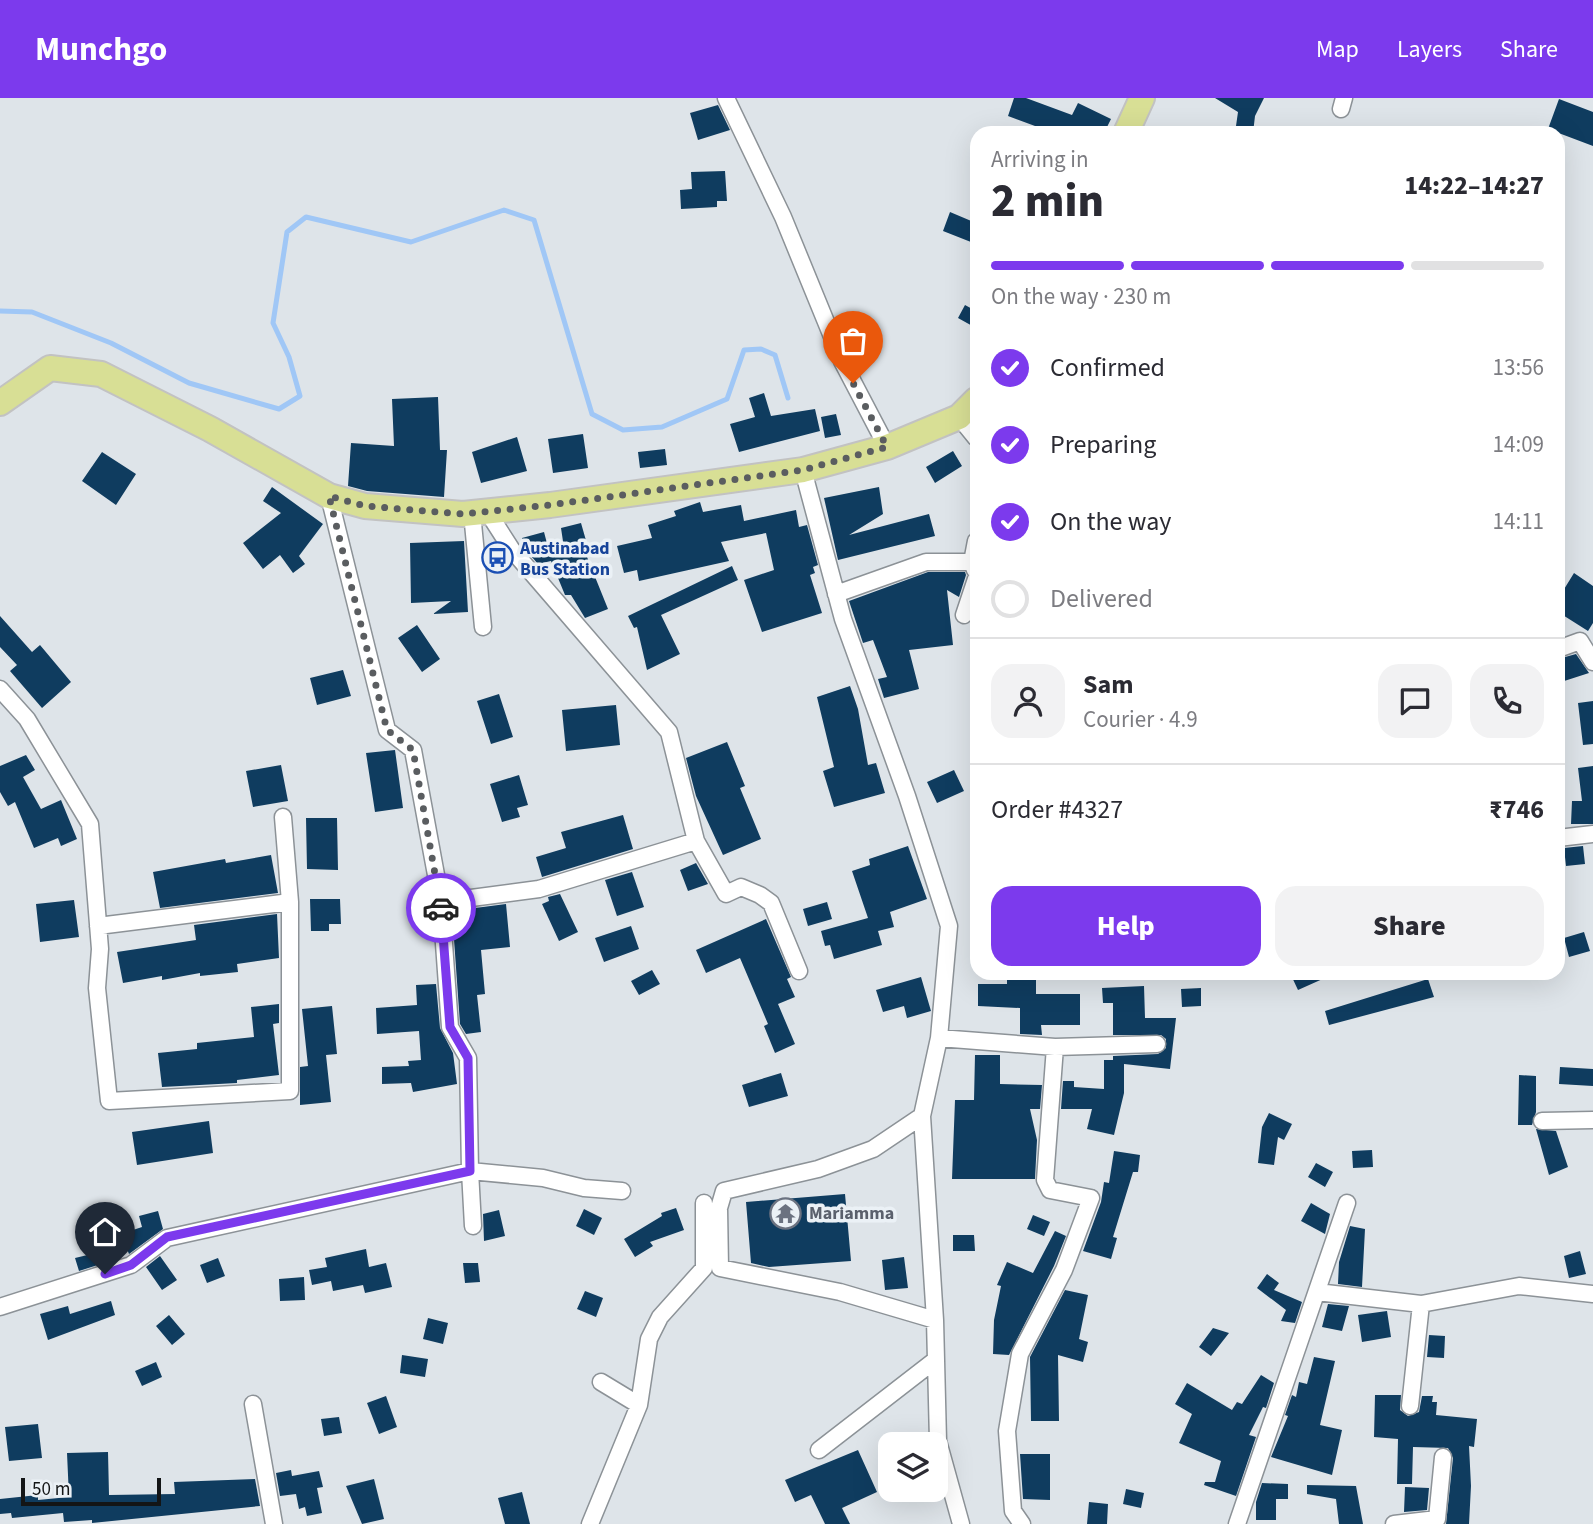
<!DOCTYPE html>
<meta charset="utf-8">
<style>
body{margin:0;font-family:"Source Sans 3",sans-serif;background:#f2f2f3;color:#2b2b33;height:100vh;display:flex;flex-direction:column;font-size:26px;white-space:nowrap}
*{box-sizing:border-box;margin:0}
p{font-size:23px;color:#7c7c81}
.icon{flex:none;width:38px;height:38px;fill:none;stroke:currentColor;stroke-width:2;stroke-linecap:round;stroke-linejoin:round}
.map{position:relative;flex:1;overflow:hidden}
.details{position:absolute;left:970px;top:28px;width:595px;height:854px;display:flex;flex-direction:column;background:#fff;border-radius:21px;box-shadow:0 7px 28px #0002}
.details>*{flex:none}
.controls{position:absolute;left:878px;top:1334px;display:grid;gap:14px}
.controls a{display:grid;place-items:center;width:70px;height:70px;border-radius:14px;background:#fff;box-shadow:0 7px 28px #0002;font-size:35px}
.scale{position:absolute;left:21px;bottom:18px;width:140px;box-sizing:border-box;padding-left:7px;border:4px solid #131516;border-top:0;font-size:19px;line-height:24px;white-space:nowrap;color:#131516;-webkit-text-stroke:5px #ebf1f6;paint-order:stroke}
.pin{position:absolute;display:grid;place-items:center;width:60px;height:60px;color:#fff;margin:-72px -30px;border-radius:50% 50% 50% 0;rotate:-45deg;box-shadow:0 0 7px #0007}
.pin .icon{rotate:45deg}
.courier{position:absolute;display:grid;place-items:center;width:70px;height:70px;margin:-35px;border:5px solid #7c3aed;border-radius:50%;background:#fff;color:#222;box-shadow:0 2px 9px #0007}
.overview em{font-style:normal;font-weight:800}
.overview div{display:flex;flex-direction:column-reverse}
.overview{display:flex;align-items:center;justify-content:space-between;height:119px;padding:0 21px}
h1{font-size:46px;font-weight:800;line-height:52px}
.bar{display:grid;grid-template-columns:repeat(4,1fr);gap:10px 7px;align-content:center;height:84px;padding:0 21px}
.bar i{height:9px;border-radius:5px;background:#e1e1e2}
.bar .on{background:#7c3aed}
.bar p{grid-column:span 4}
.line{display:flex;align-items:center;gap:18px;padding:0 21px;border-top:2px solid #e1e1e2}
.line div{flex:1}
.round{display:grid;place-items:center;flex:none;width:74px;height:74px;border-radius:21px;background:#f2f2f3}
ol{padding:0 21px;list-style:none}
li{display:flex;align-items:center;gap:21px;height:77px}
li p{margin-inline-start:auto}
li .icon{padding:7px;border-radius:50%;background:#7c3aed;color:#fff;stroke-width:4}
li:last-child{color:#7c7c81}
li i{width:38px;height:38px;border:4px solid #e1e1e2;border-radius:50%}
.primary-button{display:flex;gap:14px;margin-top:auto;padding:14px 21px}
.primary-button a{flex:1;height:80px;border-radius:21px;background:#7c3aed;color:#fff;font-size:28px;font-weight:800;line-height:80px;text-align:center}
.primary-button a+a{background:#f2f2f3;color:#2b2b33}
header{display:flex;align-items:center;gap:42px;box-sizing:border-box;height:98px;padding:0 35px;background:#7c3aed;color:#fff}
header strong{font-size:33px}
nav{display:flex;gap:38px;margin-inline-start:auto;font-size:24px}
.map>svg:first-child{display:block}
</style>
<header>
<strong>Munchgo</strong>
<nav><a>Map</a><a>Layers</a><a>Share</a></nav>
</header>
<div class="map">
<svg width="1593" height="1426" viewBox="0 0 1593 1426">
<rect width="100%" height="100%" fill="#dee4e9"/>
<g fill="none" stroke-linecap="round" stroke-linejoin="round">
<!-- stream -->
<path stroke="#a0c7f6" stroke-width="5" d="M0,213l32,1 79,31 78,40 90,26 21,-13 -11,-39 -16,-34 14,-91 19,-15 105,25 93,-32 30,10 58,194 31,16 39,-3 65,-28 17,-49 17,-1 14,6 13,43"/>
</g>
<!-- building -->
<path fill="#0f3c5f" d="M1014,0h12l46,17 6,-12 33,16 -7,14h-50l-46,-17z
M1215,0h49l-9,18 -2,17h-18l3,-21z
M1559,1l34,13v34l-45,-17z
M718,7l12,25 -32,10 -8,-27z
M725,73l2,30h-10v6l-36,2 -1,-19 12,-1 -1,-17z
M950,114l26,11v21l-33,-13z
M965,207l11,6v17l-18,-10z
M764,295l7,23 44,-7 5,22 -81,21 -9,-28 25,-7 -6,-19z
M438,299l2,53h7l-3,47 -77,-6 -19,-5 3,-43 43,3 -2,-47z
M836,316l5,21 -16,3 -4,-21z
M583,336l5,34 -35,5 -5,-34z
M517,339l10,34 -46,12 -9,-31z
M665,351l2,16 -27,3 -2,-16z
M953,353l9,15 -27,17 -9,-16z
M102,354l34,22 -20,31 -34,-24z
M272,389l51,37 -24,32 6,8 -12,9 -13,-18 -17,14 -20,-26 38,-30 -18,-12z
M879,389l4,27 -34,21 80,-21 6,22 -97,24 -14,-62z
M700,404l3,10 38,-7 3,16 52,-11 3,17 8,-2 11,40 -5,2 2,6 -5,2 12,38 -60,19 -18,-52 30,-10 -8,-37 -45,9 8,19 -90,20 -2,-11 -13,3 -7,-27 35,-8 -4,-13 28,-9 -2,-5z
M581,425l8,28 -4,1 23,57 -23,9 -14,-23h-6l-14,-34 -13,3 -13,-15 -3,-11 22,-6 5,19 15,-3 -3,-20z
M464,443l4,71 -35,2 18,-13 -40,2 -1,-60z
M732,468l6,14 -77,35 19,39 -33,16 -10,-43 -3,1 -6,-12z
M928,474h37l1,3 -7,22 -12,-7 6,55 -44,5 10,39 -35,9 -6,-19 9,-2 -14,-37 -10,3 -14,-42z
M1574,475l19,13v37l-5,8 -30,-19v-13z
M0,518l32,36 8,-7 31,37 -29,26 -32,-37 7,-6 -17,-18z
M417,527l23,34 -18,13 -24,-34z
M1576,556l13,19 -31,10v-24z
M343,572l8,26 -34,9 -7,-27z
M850,588l8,23 10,56 8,-2 9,30 -51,14 -11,-36 11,-4 -17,-70z
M499,596l14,43 -22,7 -14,-43z
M1593,603v43l-10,1 -5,-42z
M616,607l4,40 -54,6 -4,-41z
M727,644l18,44 -5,2 21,51 -38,16 -27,-59 -10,-38z
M395,652l8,58 -28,4 -9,-59z
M26,657l9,15 -12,7 18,32 20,-9 16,39 -16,7 -3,-8 -24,10 -19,-46 -7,4 -8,-14v-26z
M281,667l7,36 -35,6 -7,-36z
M1593,668v58h-22l1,-23h10l-4,-33z
M954,672l10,21 -27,12 -10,-21z
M519,677l9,30 -11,3 3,9 -18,5 -12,-38z
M623,717l10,34 -91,28 -6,-20 30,-9 -5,-16z
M306,720h31l1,52 -31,-1z
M908,748l19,53 -37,13 4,15 -16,4 4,14 -48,14 -4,-14 -5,1 -4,-15 47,-13 -16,-47 18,-6 -1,-6z
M1583,748l2,18 -19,2 -2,-18z
M271,757l7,38 -118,15 -7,-36 72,-13 1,4z
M696,765l12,21 -20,7 -8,-21z
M632,774l12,35 -27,9 -12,-36z
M560,796l18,38 -19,9 -17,-37 7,-3 -1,-4z
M310,801h30l1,25h-12v7h-18z
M74,802l5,37 -39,5 -4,-38z
M827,804l5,17 -24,7 -5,-17z
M506,806l4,43 -29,3 4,44 -8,1 4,37 -15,2 -6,-10 -8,-113z
M277,816l2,44 -42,6 1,8 -38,4v-3l-38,7v-4l-39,7 -6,-31 79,-12 -2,-15z
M766,821l25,58 -4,2 8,18 -17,7 17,40 -20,9 -11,-27 4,-2 -28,-66 -34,15 -10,-23z
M631,828l8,23 -35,13 -9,-24z
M1584,834l6,19 -21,6 -5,-19z
M652,872l8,14 -21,11 -8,-14z
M1290,875h46l-38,17z
M921,879l10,34 -24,7 -3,-12 -21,6 -7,-22z
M1007,880h29v16h44v31h-39l1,10 -22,-1v-26l-42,-2v-22h29z
M1428,881l6,18 -105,28 -4,-14z
M436,886l4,44 13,25 4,31 -44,8 -2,-9 -29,1v-17l27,-1 -1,-5 13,-1 -2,-29 -42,3 -1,-26 41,-3 -1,-20z
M1144,888l1,32h31l-6,51 -46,-5v29l-10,42 -27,-6 5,-20h-31l2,-28h11v6l30,2v-29h9v-4l45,-2 8,-6v-9l-5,-4h-48v-32h-10l-1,-15z
M1201,890v18l-19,1 -1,-18z
M279,906v19l-6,1 6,51 -42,5v3l-75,4 -4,-34 39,-4v-6l57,-6 -3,-30z
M332,908l5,48 -11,1 5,47 -31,3v-38l8,-1 -6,-57z
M975,957h25v29l42,1 -2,24h-10l7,31 -2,39h-83l3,-79h19z
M1560,969l33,2v17l-34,-2z
M781,975l7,23 -39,11 -7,-22z
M1519,977l17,1v36l-4,13h-14z
M1269,1015l23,11 -8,16 -6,-3 -4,28 -16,-2 4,-36z
M209,1023l4,32 -76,12 -5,-33z
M1536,1031l20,2 12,36 -19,8z
M1372,1052l1,17 -20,1 -1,-17z
M1114,1053l26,4 -2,17h-5l-20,65 4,1 -6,21 -28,-8 18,-49 3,-20 5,1z
M1316,1065l17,9 -8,15 -17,-10z
M845,1096l6,67 -82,6 -18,-4 -5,-61z
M1311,1105l19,11 -5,20 -24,-13z
M676,1110l8,22 -34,12 3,4 -18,11 -11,-18 38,-23 -1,-3z
M584,1111l18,9 -8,17 -18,-9z
M499,1112l6,26 -21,5 -1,-27z
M158,1113l5,18 -34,25 -8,-20 21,-7 -3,-11z
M1033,1117l17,7 -6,14 -17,-7z
M1350,1128l15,3 -3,58 -24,-3 1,-22z
M1055,1133l11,5 -12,30 -45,89 -16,-1 1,-34 7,-34 -4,-1 10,-23 26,11z
M953,1137h21l1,16h-22z
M366,1151l3,18 17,-4 6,24 -27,6 -2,-8 -30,6 -2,-10 -19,4 -3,-15 18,-3 -2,-9z
M1580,1153l6,23 -17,4 -5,-22z
M100,1154l4,11 -25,8 -4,-13z
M160,1158l17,24 -15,10 -16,-23z
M904,1159l4,31 -23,2 -3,-30z
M218,1160l7,18 -18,7 -7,-18z
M463,1165h15l2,19 -15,1z
M1267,1176l12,9 -5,7 28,12 -7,21 -14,-2 5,-11 -29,-22z
M304,1179l1,23 -25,1 -1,-22z
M1065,1192l23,5 -9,44 9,3 -5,20 -25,-7 1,66h-28l-1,-64z
M585,1193l18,7 -7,19 -19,-8z
M111,1203l4,14 -67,25 -8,-26 28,-8 2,8z
M1328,1206l21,2 -7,25 -20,-4z
M1387,1213l4,26 -29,5 -4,-27z
M169,1217l16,19 -13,11 -16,-19z
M428,1220l20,5 -5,21 -20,-5z
M1213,1230l16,5 -18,23 -12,-9z
M1429,1237l16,1 -1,22 -17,-1z
M402,1257l26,4 -3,18 -25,-4z
M1314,1259l21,4 -15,64 22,5 -10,45 -61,-18 17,-41 -3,-1 7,-20 4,2 3,-15 8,2z
M156,1264l6,15 -20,9 -7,-15z
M1261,1277l13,8 -8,25 -3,-1 -14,28 7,2 -20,59 -32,-11 1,-3h10l6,-21 -42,-18 13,-29 -17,-10 12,-21 45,27 5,-8 5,2z
M1375,1297h26l-1,15 8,6 11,-4 3,-16h11l-1,6h5l-1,13 41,4 -3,28 -5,-1 2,40 -2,38h-23l7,-66 -5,-10 -35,-1 -1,37h-15l1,-45 -24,-2z
M386,1298l11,31 -18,7 -12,-31z
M339,1319l3,16 -18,3 -3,-17z
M38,1326l4,34 -33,3 -4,-34z
M858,1352l19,42 -35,16 8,16h-25l-14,-29 -16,7 -10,-22z
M108,1354l1,43 66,-1 -1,-12 81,-3 5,27 -168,17v-3l-28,2 -1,-9 -51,5 -1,-5 -11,1v-15l38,-4v5l31,-3 -2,-44z
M1020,1356h30v46l-27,-1z
M291,1372l1,6 27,-5 4,16 -6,1 5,25 -15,3 -2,-9 -6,2 -3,-15 -16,2 -4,-23z
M374,1381l10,40 -22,5 -16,-38z
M1262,1385l26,1v15h-12v21h-20v-18z
M1307,1387l49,1 7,38h-24l-3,-25 -29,-5z
M1405,1389l24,1 -2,22 -23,2z
M1126,1391l18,4 -3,15 -18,-4z
M522,1394l8,32h-25l-7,-26z
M1089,1404l19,2 -1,20h-20z"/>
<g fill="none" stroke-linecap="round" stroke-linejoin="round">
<defs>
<path id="minor" d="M726,0l57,119 59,144 45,86
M1341,11l3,-11
M959,319l17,21
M803,372l40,149 64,177 42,130 -10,112 -17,78 13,204 3,121 23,83
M329,398l58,234 26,20 28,152
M472,415l11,114
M975,472l-3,-8 4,-21
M836,496l90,-32h46
M964,517l12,-36
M1558,551l22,-8 13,21
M0,591l27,30 63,105 10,125 -3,39 12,113 181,-10v-189l-7,-85
M1558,740l35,-4
M696,743l30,53 15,-7 19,8 11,8 28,68
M98,828l192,-24
M939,940l116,9 102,-3
M922,1018l-49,33 -55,20 -94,22 -5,17 1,60 120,24 95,28
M1542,1023l51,-1
M473,1128l-3,-55 73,7 41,10 38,3
M1317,1194l104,12 98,-18 74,8
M0,1209l131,-42 36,-27 303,-67 -2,-113 -18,-31 -9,-125 98,-13 157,-48 -27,-109 -157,-182 -25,-39
M601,1284l38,23
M253,1306l21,120
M1410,1308l11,-102
M819,1352l115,-89
M590,1426l49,-119 10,-66 11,-22 44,-49v-65
M1022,1426l-9,-13 -6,-80 13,-77 44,-84 27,-72 -41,-8 -5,-10 10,-133
M1237,1426l110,-321
M1394,1426l43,-5 6,-62"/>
<path id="primary" d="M1126,35l16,-35
M0,305l50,-35 51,6 109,55 119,67 36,10 98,8 87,-9 253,-35 84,-23 72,-30 17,-17"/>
</defs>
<!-- minor casing -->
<use href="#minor" stroke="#8c9297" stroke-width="19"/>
<!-- primary casing -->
<use href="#primary" stroke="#c2c2c2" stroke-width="28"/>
<!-- minor -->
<use href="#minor" stroke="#fff" stroke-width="16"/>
<!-- primary -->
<use href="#primary" stroke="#d8df95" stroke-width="24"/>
</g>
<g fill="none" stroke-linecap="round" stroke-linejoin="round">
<!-- done -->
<path stroke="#5a5d60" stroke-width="7" stroke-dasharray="0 12.6" d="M441,810l-28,-158 -26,-20 -58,-234 36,10 98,8 87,-9 253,-35 84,-23 -34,-64"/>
<!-- route -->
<path stroke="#7c3aed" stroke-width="9" d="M105,1176l26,-9 36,-28 303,-66 -2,-113 -18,-31 -9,-119"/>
</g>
<!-- icons -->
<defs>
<symbol id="bus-ring" viewBox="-11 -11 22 22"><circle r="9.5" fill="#ebf1f6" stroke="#1a4fb4" stroke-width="1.5"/><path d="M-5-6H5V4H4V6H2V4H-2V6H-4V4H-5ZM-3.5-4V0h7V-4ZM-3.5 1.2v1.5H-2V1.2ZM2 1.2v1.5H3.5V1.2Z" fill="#1a4fb4"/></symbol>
<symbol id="temple-ring" viewBox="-11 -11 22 22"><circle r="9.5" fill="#ebf1f6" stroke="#6b7280" stroke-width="1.5"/><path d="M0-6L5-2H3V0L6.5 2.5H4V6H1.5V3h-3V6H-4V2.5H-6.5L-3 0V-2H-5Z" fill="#6b7280"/></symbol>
</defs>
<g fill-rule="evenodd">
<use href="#bus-ring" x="480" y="442" width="35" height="35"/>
<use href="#temple-ring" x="768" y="1098" width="35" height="35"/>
</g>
<g text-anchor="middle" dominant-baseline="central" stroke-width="7" stroke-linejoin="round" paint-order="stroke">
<!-- transit labels -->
<g font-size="18" font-weight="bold" fill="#164399" stroke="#ebf1f6" text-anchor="start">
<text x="520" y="450">Austinabad<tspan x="520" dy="21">Bus Station</tspan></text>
</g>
<!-- worship labels -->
<g font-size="18" font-weight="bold" fill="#5b616d" stroke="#ebf1f6" text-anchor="start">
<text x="809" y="1115">Mariamma</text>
</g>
</g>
</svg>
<div class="controls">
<a><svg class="icon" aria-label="layers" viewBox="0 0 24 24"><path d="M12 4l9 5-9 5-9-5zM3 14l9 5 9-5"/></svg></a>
</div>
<div class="scale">50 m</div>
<div class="pin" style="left:853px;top:285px;background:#ea580c"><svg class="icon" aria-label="bag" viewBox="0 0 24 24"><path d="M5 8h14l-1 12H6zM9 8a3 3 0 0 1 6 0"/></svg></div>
<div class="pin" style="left:105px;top:1176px;background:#1f2937"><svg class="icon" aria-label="home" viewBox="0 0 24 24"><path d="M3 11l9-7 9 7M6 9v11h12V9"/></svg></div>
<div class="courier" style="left:441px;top:810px"><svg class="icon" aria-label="car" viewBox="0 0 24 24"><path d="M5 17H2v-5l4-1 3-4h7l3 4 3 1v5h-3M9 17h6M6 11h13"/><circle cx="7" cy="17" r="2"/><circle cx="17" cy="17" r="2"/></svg></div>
<section class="details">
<div class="overview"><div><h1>2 min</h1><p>Arriving in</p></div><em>14:22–14:27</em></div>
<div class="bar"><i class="on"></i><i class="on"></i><i class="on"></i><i></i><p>On the way · 230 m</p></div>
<ol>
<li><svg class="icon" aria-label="check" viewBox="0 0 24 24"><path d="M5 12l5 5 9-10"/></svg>Confirmed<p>13:56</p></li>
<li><svg class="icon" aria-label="check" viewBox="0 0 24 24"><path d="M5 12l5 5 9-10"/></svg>Preparing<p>14:09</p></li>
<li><svg class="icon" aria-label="check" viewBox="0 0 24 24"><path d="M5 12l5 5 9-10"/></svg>On the way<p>14:11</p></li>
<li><i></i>Delivered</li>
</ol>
<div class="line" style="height:126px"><a class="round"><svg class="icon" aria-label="person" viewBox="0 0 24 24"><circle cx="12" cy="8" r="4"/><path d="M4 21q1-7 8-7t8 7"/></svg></a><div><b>Sam</b><p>Courier · 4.9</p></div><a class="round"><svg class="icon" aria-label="chat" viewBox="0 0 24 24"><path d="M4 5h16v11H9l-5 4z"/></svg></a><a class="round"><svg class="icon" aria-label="phone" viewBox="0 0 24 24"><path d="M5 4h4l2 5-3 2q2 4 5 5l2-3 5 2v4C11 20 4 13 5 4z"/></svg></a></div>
<div class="line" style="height:91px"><div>Order #4327</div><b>₹746</b></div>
<div class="primary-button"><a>Help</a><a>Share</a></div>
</section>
</div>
